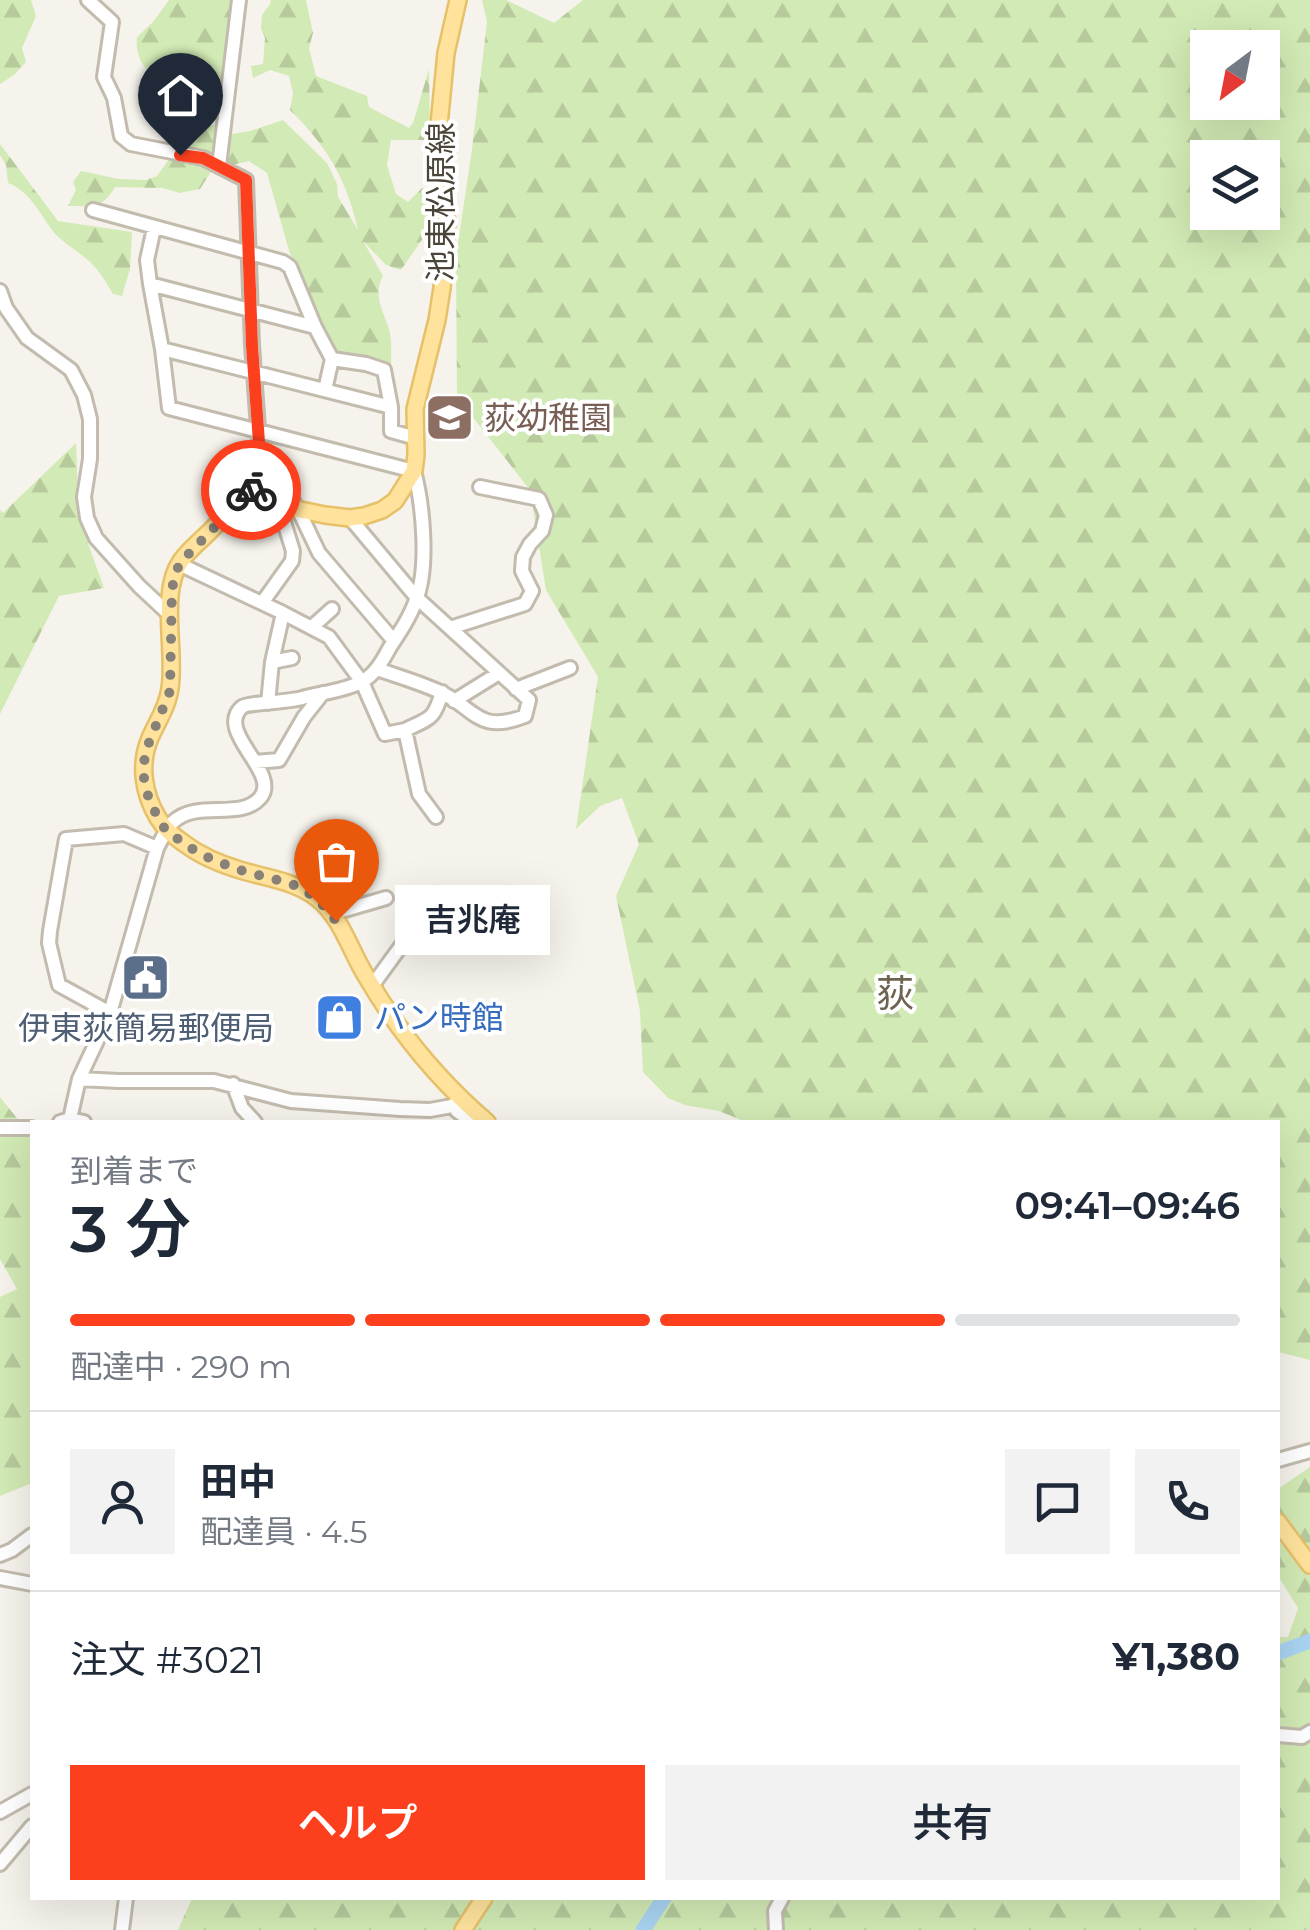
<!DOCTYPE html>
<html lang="ja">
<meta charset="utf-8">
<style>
body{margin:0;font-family:Montserrat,"Noto Sans JP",sans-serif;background:#f2f2f3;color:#1f2937;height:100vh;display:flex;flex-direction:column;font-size:38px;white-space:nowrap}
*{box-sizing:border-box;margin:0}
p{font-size:32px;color:#747a83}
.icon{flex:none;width:55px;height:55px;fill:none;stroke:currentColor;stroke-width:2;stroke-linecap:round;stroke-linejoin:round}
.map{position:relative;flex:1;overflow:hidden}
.details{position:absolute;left:30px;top:1120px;width:1250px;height:780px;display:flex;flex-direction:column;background:#fff;border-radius:0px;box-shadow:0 10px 40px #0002}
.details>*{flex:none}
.needle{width:65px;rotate:212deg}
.tools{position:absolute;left:1190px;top:30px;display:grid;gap:20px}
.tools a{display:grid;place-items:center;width:90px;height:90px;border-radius:0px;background:#fff;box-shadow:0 10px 40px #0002;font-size:50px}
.pin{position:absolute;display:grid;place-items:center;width:85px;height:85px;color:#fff;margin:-102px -42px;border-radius:50% 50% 50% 0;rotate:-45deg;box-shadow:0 0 10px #0007}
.pin .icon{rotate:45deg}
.courier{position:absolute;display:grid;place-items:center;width:100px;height:100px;margin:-50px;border:8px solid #fc3f1d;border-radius:50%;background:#fff;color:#222;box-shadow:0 2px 12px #0007}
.bubble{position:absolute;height:70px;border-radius:0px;background:#fff;box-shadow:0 10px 40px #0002;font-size:32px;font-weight:600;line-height:70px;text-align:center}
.summary em{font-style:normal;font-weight:600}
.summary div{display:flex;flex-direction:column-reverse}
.summary{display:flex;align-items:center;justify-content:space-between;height:170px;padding:0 40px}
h1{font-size:65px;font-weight:600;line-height:75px}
.bar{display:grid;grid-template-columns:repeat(4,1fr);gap:15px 10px;align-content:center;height:120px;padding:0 40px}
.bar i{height:12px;border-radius:8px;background:#e0e1e3}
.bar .on{background:#fc3f1d}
.bar p{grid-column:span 4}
.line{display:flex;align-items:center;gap:25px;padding:0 40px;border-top:2px solid #e0e1e3}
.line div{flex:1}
.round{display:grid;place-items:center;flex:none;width:105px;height:105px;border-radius:0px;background:#f2f2f3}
.cta{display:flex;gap:20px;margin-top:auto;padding:20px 40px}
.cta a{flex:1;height:115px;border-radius:0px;background:#fc3f1d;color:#fff;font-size:40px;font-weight:600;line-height:115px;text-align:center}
.cta a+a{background:#f2f2f3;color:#1f2937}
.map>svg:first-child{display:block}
</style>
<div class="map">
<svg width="1310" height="1930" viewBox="0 0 1310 1930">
<defs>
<pattern id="forest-firs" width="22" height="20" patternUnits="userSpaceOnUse" patternTransform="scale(2.5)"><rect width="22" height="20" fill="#d2eab5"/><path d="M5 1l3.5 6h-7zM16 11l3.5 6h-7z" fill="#b6ca9c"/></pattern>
</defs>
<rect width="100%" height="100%" fill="#f6f3ec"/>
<!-- forest -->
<path fill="url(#forest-firs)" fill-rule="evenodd" d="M0,0h31l5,16 -14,32 4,14 -12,13 -14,9z
M169,0h65l-10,74 -3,10 -16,6 -11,-7c-30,9 -61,-14 -57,-46l16,-15z
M271,0h35l7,33 -4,15 7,28 51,20 2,11 40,21 4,-5 16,-54 1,71h-39l-4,25 9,29 12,8 14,-14 13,5 -5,35 -29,42 -15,-5 -23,-24 20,35c-11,21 1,35 7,57 2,11 1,23 1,34l-52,-10 -5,-6 -24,-47 -20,-50 -23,-81 -18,-12 -37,9 -12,19 -20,4 -17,-5 -48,-1c-12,22 -24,19 -47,19l8,-16 -3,-8 8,-11 38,8 27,1 11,-4 31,-43 29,-9 15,10 18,-3 33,-11 44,43 10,21 1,13 20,33c-11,-50 -31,-84 -68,-120l3,-17 -4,-17 -19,-6 -17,8 -2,-12 12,-2 2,-26 -4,-10 1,-13 8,-11z
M482,0h24l48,23 29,-23h727v1360l-32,-8v-230h-532l-27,-11 -34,-6 -17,-7 -25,-26 -3,-61 -24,-115 23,-52 -17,-46 -22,8 -24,23 22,-152 -52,-87 -16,-100 -73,-93 -1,-140 16,-108 15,-127zM1208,48h54v54h-54zM1208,158h54v54h-54z
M0,144l58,77 74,11 -2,37 -8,27 -9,-2c-7,-12 -14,-24 -24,-33 -12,-11 -27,-18 -37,-31 -12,-17 -24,-40 -44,-47l-2,-18 -6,-10z
M76,443l3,75 25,70 -45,8 -59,118v-204l3,3z
M0,1097l32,40v346l-32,13v-199l17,-8 -17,-30z
M1310,1467v463h-1132l14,-32h1086v-261h10l10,-29 -20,-32v-87z"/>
<!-- water -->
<path fill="#a9d4f2" d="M329,840l10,8 -21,26 -10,-9z"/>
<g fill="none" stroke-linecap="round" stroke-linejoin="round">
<!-- river -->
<path stroke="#a9d4f2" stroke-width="15" d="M1278,1653l32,-12
M643,1930l21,-32"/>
<defs>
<path id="minor" d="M88,0l24,22 -8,55 10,21 7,38 10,8 72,14 43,22 6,165 8,111 -3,21 -12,24
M219,166l20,-166
M93,210l190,52 7,5 25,60
M150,284l-3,-24 7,-32
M0,291l6,17 21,30 44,32 13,25 6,24v40l-6,38 3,21 9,20 43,48 31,29
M162,349l-12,-65 165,43 17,32 -7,31
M332,359l34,5 18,6 7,37
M260,456l13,14 26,41 20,42 75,88
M350,518l67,80 112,102 -4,16c-48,19 -50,-9 -87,-25 -20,-9 -41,-15 -61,-22
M179,564l104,49 -11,49 -4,41
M262,603l30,-42 1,-10 -14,-45
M283,613l46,24 33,45 23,52 20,-4 14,64 17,23
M312,627l20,-18
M450,628l75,-24 7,-13 -10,-20 1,-14 7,-13 12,-13 4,-16 -7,-16 -59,-12
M272,662l20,-4
M516,689l54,-21
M454,701l45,-28
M405,730c25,-12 29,-10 37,-38
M255,762l24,-2 25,-43 19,-24
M331,914l55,-16
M372,986l32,-44
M110,1013l-51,-28 -10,-42 1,-12 16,-92 58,-5 33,14
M79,1079l40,2h95l77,20 109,8 30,1 22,-4 8,-7
M233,1084l9,24 13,14
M460,1099l-3,12 15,11
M70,1119l9,-40 31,-66 47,-165c5,-9 9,-19 16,-26 24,-23 67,-1 87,-24 22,-25 -46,-66 -18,-91 4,-4 48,-5 60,-9 18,-5 42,-7 59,-16 14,-7 22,-22 29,-35 10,-15 20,-30 26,-47 13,-32 7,-96 -2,-129l-245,-63 -7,-59 229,58v24l25,7
M60,1122l10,-3 14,3
M0,1128h32
M1278,1460l32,-9
M0,1555l12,-5 20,-15
M0,1578l32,6
M1278,1735l24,2 8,-5
M0,1812l32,-18
M0,1864l32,-38
M122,1930l4,-32
M776,1930l-1,-19 7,-13"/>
<path id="major" d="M458,0l-12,53 -7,72v30l8,68 -5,65 -5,32 -22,89 1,46 -2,16 -19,30 -13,9 -18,6 -14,2 -25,-3 -68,-14c-20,0 -31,14 -44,27 -10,11 -23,20 -32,33 -22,31 -5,91 -11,127 -2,18 -13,34 -20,50 -11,26 -7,55 8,80 7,12 16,18 27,26 16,12 35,20 55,26 26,8 56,11 78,29 23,18 33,53 48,77 32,55 73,105 121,146
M1278,1522l32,43
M463,1930l21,-32"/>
</defs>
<!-- minor casing -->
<use href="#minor" stroke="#c2bbae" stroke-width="18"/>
<!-- major casing -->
<use href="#major" stroke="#e6c16a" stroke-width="20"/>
<!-- minor -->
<use href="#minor" stroke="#fff" stroke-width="12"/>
<!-- major -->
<use href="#major" stroke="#ffe39c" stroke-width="15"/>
</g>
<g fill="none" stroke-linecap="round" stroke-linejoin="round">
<!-- done -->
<path stroke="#878178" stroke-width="10" stroke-dasharray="0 18" d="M251,490l-6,11 -14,9 -52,54 -7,24 -2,103 -24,59 -2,13v18l6,22 16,28 34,23 36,15 56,15 25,14 19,23"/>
<!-- route -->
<path stroke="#fc3f1d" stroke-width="12" d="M180,155l23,3 43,22 6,166 8,110 -3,22 -6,12"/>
</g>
<!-- icons -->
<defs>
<symbol id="school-square" viewBox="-11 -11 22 22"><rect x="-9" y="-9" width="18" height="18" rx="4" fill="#8d6e63" stroke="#fff"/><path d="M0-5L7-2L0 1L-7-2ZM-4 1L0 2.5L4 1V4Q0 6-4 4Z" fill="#fff"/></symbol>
<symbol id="civic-square" viewBox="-11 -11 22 22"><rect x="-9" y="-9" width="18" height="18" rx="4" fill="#5c6f8a" stroke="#fff"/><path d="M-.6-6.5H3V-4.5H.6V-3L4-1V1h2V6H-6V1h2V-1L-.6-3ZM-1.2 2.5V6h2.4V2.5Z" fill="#fff"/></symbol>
<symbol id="shop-square" viewBox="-11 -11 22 22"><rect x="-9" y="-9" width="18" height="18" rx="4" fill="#3f7fe0" stroke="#fff"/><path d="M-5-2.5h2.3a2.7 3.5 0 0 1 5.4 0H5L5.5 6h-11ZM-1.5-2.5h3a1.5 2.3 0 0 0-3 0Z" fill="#fff"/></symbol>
</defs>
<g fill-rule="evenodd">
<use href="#school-square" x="422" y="390" width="55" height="55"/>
<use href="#civic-square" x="118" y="950" width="55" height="55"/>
<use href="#shop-square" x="312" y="990" width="55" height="55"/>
</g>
<g text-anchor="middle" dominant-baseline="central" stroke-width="8" stroke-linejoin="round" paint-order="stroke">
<!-- street labels -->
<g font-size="32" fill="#4b4439" stroke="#fff">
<text transform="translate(440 202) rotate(-90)">池東松原線</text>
</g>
<!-- education labels -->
<g font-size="32" fill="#785e54" stroke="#fff" text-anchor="start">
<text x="484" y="417">荻幼稚園</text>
</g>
<!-- shop labels -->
<g font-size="32" fill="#366cbe" stroke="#fff" text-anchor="start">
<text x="374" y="1017">パン時館</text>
</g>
<!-- service labels -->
<g font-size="32" fill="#4e5e75" stroke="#fff">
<text x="146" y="1027">伊東荻簡易郵便局</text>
</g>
<!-- quarter labels -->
<g font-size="38" fill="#6e6250" stroke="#fff">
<text x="895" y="993">荻</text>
</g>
</g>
</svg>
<div class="tools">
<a><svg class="needle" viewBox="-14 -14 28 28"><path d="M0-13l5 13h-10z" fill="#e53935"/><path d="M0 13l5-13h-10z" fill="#747a83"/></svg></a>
<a><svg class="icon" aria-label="layers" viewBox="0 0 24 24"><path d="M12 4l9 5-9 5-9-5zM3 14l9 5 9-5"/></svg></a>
</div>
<div class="pin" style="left:336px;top:921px;background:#ea580c"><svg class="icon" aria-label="bag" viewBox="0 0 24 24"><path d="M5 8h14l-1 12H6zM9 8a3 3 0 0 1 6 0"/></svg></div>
<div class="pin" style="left:180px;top:155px;background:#1f2937"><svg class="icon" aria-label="home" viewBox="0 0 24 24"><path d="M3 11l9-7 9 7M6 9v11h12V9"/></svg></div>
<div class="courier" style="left:251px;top:490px"><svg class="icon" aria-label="bike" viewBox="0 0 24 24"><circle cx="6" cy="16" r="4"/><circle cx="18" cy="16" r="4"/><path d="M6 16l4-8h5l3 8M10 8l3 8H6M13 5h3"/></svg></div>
<div class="bubble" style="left:395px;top:885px;width:155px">吉兆庵</div>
<section class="details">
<div class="summary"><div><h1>3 分</h1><p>到着まで</p></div><em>09:41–09:46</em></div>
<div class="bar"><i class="on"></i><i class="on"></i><i class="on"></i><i></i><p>配達中 · 290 m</p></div>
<div class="line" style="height:180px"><a class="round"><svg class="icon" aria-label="person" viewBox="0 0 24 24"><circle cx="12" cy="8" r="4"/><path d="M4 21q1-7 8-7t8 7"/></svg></a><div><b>田中</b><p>配達員 · 4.5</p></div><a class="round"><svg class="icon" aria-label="chat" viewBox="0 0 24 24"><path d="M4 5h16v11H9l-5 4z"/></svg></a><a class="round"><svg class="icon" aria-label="phone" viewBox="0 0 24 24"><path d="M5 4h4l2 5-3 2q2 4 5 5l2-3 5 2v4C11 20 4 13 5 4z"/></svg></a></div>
<div class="line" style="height:130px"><div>注文 #3021</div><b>¥1,380</b></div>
<div class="cta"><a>ヘルプ</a><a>共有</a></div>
</section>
</div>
